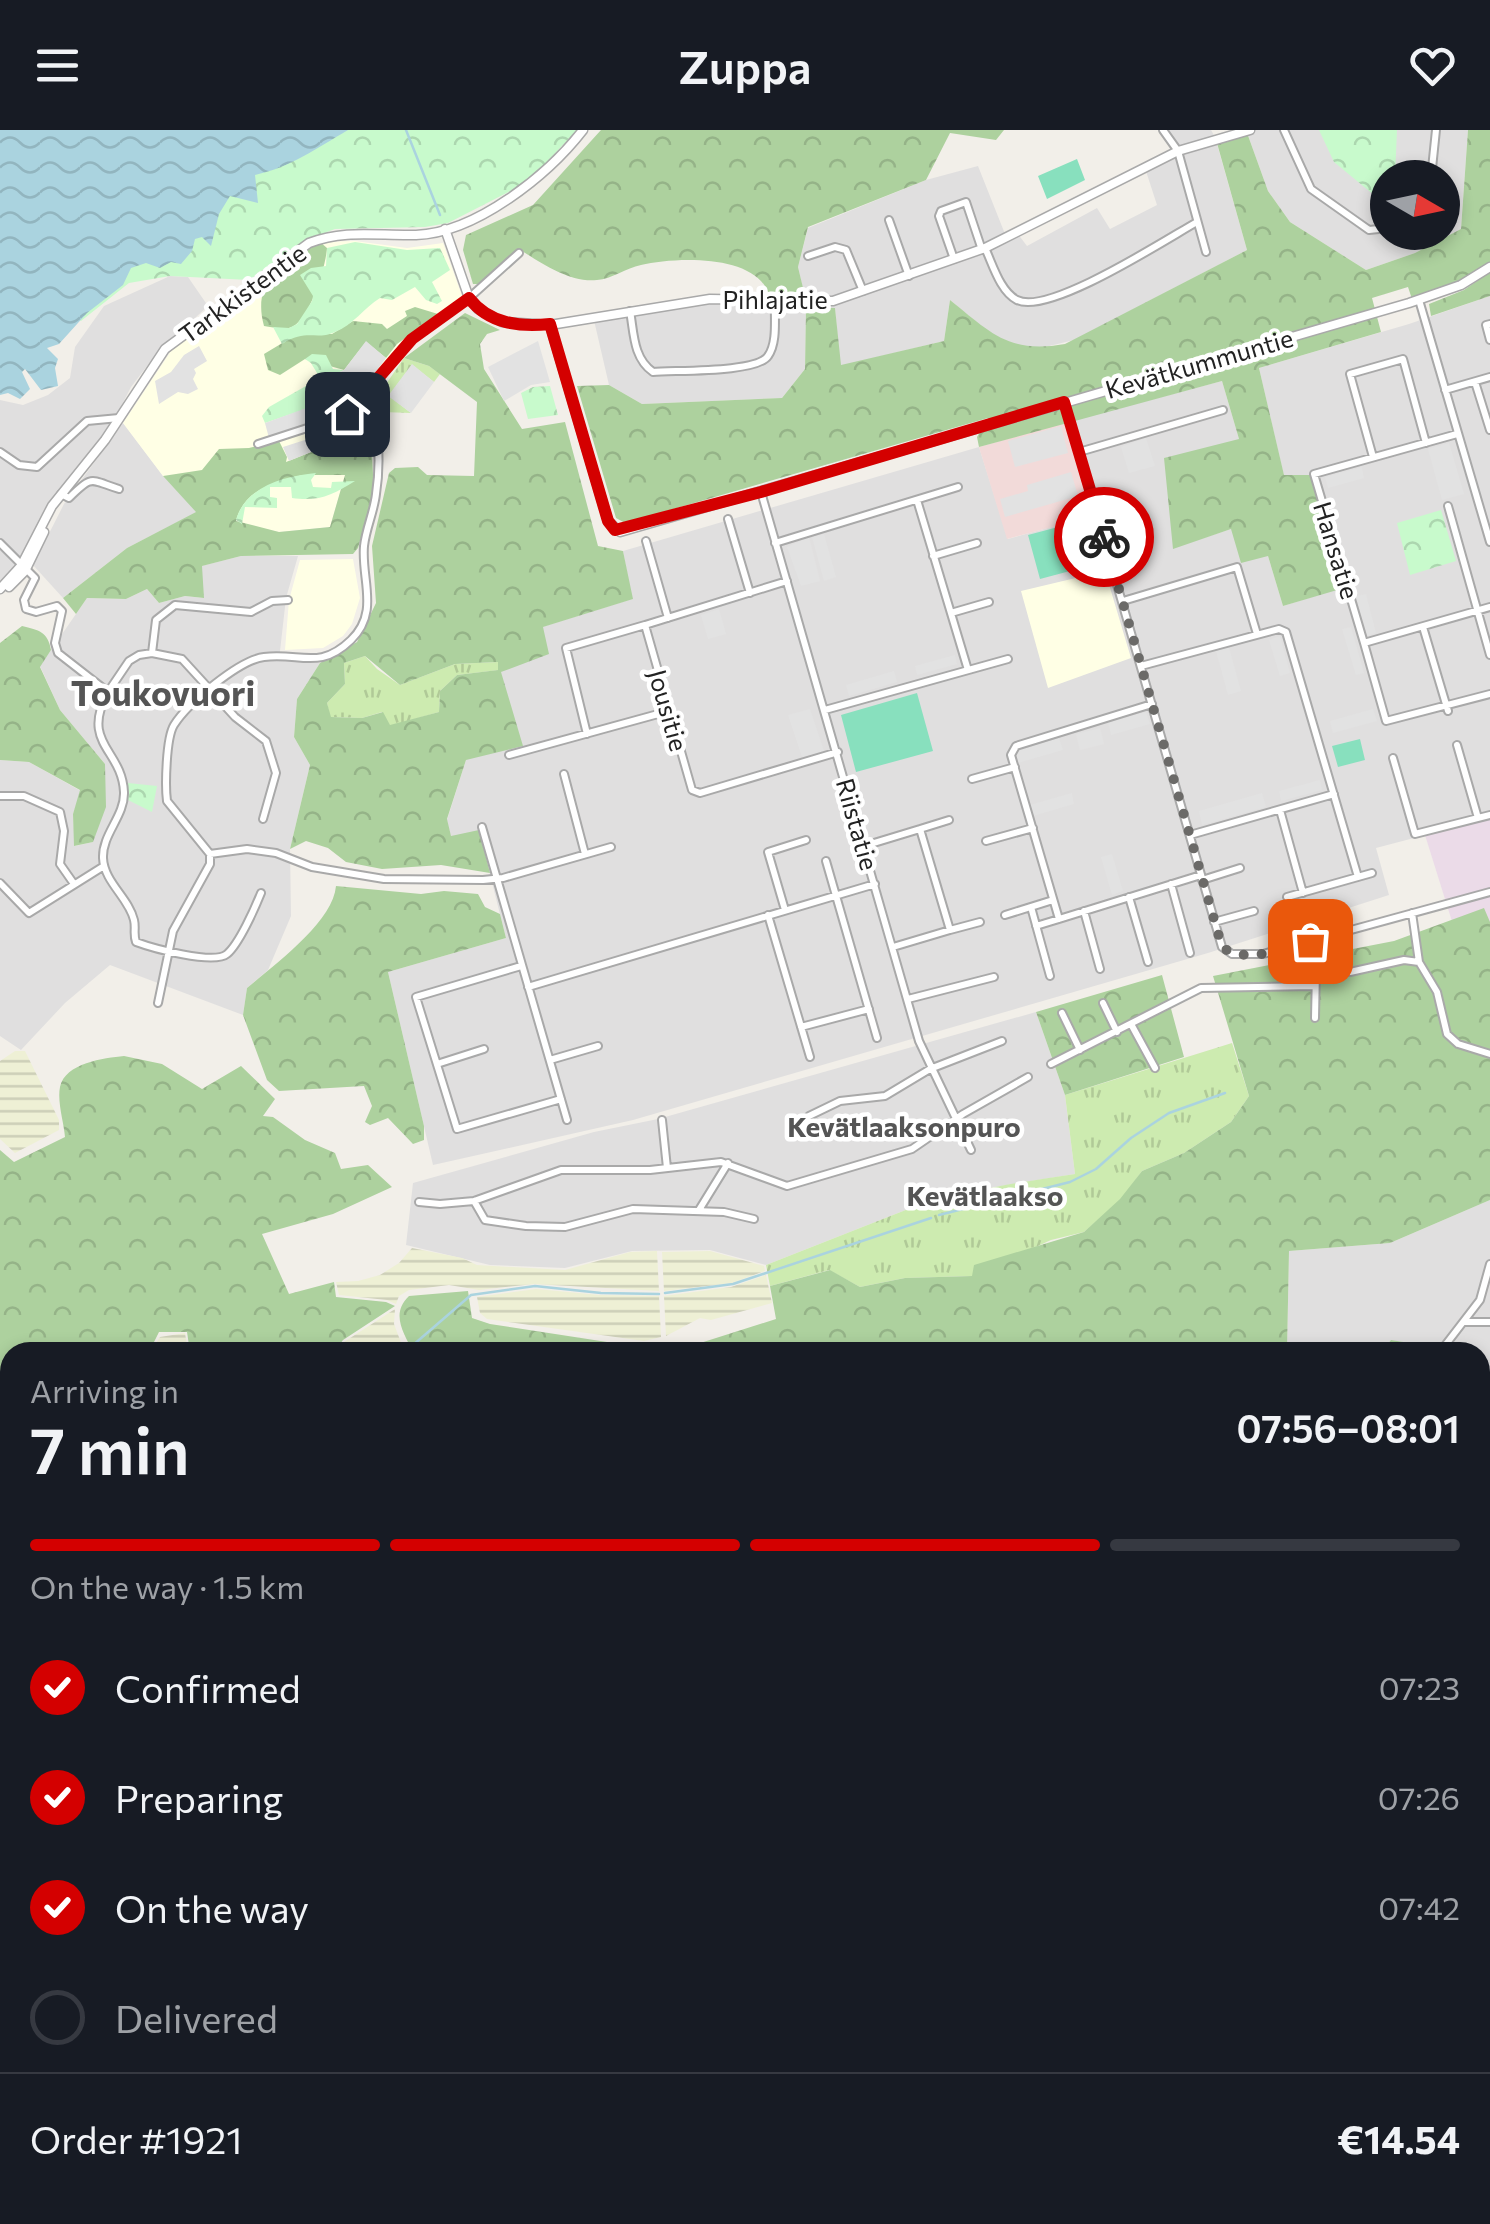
<!DOCTYPE html>
<meta charset="utf-8">
<style>
body{margin:0;font-family:Commissioner,sans-serif;background:#242831;color:#f1f3f6;height:100vh;display:flex;flex-direction:column;font-size:38px;white-space:nowrap}
*{box-sizing:border-box;margin:0}
p{font-size:32px;color:#9ea1a6}
.icon{flex:none;width:55px;height:55px;fill:none;stroke:currentColor;stroke-width:2;stroke-linecap:round;stroke-linejoin:round}
.map{position:relative;flex:1;overflow:hidden}
.details{position:absolute;left:0px;top:1212px;width:1490px;height:882px;display:flex;flex-direction:column;background:#171b24;border-radius:30px 30px 0 0;box-shadow:0 5px 15px #0003}
.details>*{flex:none}
.needle{width:65px;rotate:99deg}
.controls{position:absolute;left:1370px;top:30px;display:grid;gap:20px}
.controls a{display:grid;place-items:center;width:90px;height:90px;border-radius:50%;background:#171b24;box-shadow:0 5px 15px #0003;font-size:50px}
.pin{position:absolute;display:grid;place-items:center;width:85px;height:85px;color:#fff;margin:-42px;border-radius:20px;box-shadow:0 5px 15px #0006}
.courier{position:absolute;display:grid;place-items:center;width:100px;height:100px;margin:-50px;border:8px solid #d40000;border-radius:50%;background:#fff;color:#222;box-shadow:0 2px 12px #0007}
.head em{font-style:normal;font-weight:600}
.head div{display:flex;flex-direction:column-reverse}
.head{display:flex;align-items:center;justify-content:space-between;height:170px;padding:0 30px}
h1{font-size:65px;font-weight:600;line-height:75px}
.bar{display:grid;grid-template-columns:repeat(4,1fr);gap:15px 10px;align-content:center;height:120px;padding:0 30px}
.bar i{height:12px;border-radius:8px;background:#363941}
.bar .active{background:#d40000}
.bar p{grid-column:span 4}
.line{display:flex;align-items:center;gap:25px;padding:0 30px;border-top:2px solid #363941}
.line div{flex:1}
ol{padding:0 30px;list-style:none}
li{display:flex;align-items:center;gap:30px;height:110px}
li p{margin-inline-start:auto}
li .icon{padding:10px;border-radius:50%;background:#d40000;color:#fff;stroke-width:4}
li:last-child{color:#9ea1a6}
li i{width:55px;height:55px;border:5px solid #363941;border-radius:50%}
header{display:flex;justify-content:space-between;align-items:center;height:130px;padding:0 30px;background:#171b24;font-size:45px;font-weight:600}
.map>svg:first-child{display:block}
</style>
<header><svg class="icon" aria-label="menu" viewBox="0 0 24 24"><path d="M4 6h16M4 12h16M4 18h16"/></svg>Zuppa<svg class="icon" aria-label="heart" viewBox="0 0 24 24"><path d="M12 20l-8-8c-3-5 5-10 8-4 3-6 11-1 8 4z"/></svg></header>
<div class="map">
<svg width="1490" height="2094" viewBox="0 0 1490 2094">
<defs>
<pattern id="farmland-rules" width="6" height="5" patternUnits="userSpaceOnUse" patternTransform="scale(2.5)"><rect width="6" height="5" fill="#eef0d5"/><path d="M0 2.5h6" fill="none" stroke="#ccceb7"/></pattern>
<pattern id="grass-tufts" width="24" height="20" patternUnits="userSpaceOnUse" patternTransform="scale(2.5)"><rect width="24" height="20" fill="#cdebb0"/><path d="M3 7l-1-3M5 7V3M7 7l1-3M15 17l-1-3M17 17v-4M19 17l1-3" fill="none" stroke="#b0c997"/></pattern>
<pattern id="forest-crowns" width="20" height="18" patternUnits="userSpaceOnUse" patternTransform="scale(2.5)"><rect width="20" height="18" fill="#add19e"/><path d="M2 6a3 3 0 1 1 6 0M12 15a3 3 0 1 1 6 0" fill="none" stroke="#95b388"/></pattern>
<pattern id="park-crowns" width="20" height="18" patternUnits="userSpaceOnUse" patternTransform="scale(2.5)"><rect width="20" height="18" fill="#c8facc"/><path d="M2 6a3 3 0 1 1 6 0M12 15a3 3 0 1 1 6 0" fill="none" stroke="#acd6af"/></pattern>
<pattern id="water-waves" width="16" height="10" patternUnits="userSpaceOnUse" patternTransform="scale(2.5)"><rect width="16" height="10" fill="#aad3df"/><path d="M0 5q4-4 8 0t8 0" fill="none" stroke="#92b5bf"/></pattern>
</defs>
<rect width="100%" height="100%" fill="#f2efe9"/>
<!-- residential -->
<path fill="#e0dfdf" fill-rule="evenodd" d="M1158,0h53l4,7 32,113 -173,90 -37,9 -39,-9 -48,-40 -6,41 -104,25 -5,-58h-29l-1,61 -23,29 -140,6 -33,-19 -16,-69 118,-20 94,2 -7,-31 10,-39 118,-48 52,-14 27,68 9,-5 13,17 70,-38 13,21 47,-24 -13,-40 28,-15z
M1246,0h222l-7,99 -46,24 -49,17 -76,-48 -22,-31zM1388,48h54v54h-54z
M170,146l18,1 20,29 -51,47 -26,34 -21,41 -57,72 -30,56 -23,28v-184l23,5 25,-10 22,-17 5,-31 29,-41z
M1490,166v522l-114,30 13,47 -181,58 -575,167 -200,45 -45,-193 118,-34 -27,-107 -28,6 -4,-17 19,-60 35,-88 41,-45 90,-28 -9,-48 356,-104 29,92 93,-26 -27,-93 148,-39 17,58 -66,109 58,-19 37,27 15,50 61,-19 -60,-111 -25,-108 150,-44z
M123,293l40,53 34,36 -70,36 -64,50 -30,-33 31,-61z
M241,426h57l-12,42 -7,62 41,3 -23,36 -3,38 16,28 -20,84 1,67 -23,54 -21,18 -4,27 -133,-50 -45,38 -44,47 -21,-14v-276l29,2 52,29 -8,23 2,32 18,-4 12,-78 -45,-54 -20,-44 47,-68 39,1 21,-10 12,14 26,-7 18,2 -2,-32z
M1036,882l29,83 10,79 -86,14 -16,10 -28,7 -19,-3 -160,63 -56,-15 -78,1 -67,17 -75,-3 -84,-20 7,-62 181,-51 64,-13z
M1490,1070v257l-10,27v-132h-54l1,-6 -36,-6 -10,12h-94l2,-101 101,-8z"/>
<!-- commercial -->
<path fill="#f2dad9" d="M1074,290l27,94 -94,25 -28,-92z"/>
<!-- industrial -->
<path fill="#ebdbe8" d="M1490,688v208l-5,1 -60,-192z"/>
<!-- education -->
<path fill="#ffffe5" d="M355,111l52,7 36,-5 19,53 -41,32 -57,83 -34,116 -51,5 -37,-8 -79,-48 -40,-53 52,-78 109,-80 36,-23z
M353,429l7,39 -8,26 -9,12 -20,12 -38,2 4,-50 11,-40z
M1105,441l26,87 -83,30 -27,-97z"/>
<!-- farmland -->
<path fill="url(#farmland-rules)" d="M15,921h10l34,69v10l-44,23 -15,-14v-78z
M412,1118l50,10 15,7 88,5 65,-18 27,-1 2,40 -125,-7 -55,6 -30,-5 -40,5 -10,6 -3,8 -9,-4 -48,-5 -3,-13 22,-1 22,-6 19,-12z
M710,1121l54,15 1,5 -33,12 -68,8 -2,-39z
M766,1145l6,28 -61,17 -11,-2 -34,18 -2,-40 67,-9z
M536,1159l64,6 59,1 2,41 -17,4 -157,-22 -7,-6 -3,-16z
M395,1179l-1,15 9,24 -3,4h-64l8,-10z
M185,1203l3,19h-33l-1,-6 6,-9z
M10,1248v136l-10,-1v-133z
M0,1392l10,1v46l-10,7z
M10,1742v130l-10,1v-123z"/>
<!-- grass -->
<path fill="url(#grass-tufts)" d="M404,228l25,8 11,8 -6,8 -22,-17 -23,31 22,17 -29,-1 4,-28z
M365,526l12,13 23,16 55,-21 43,-2 1,8 -42,5 -17,16 -1,21 -49,14 -8,-14 -20,6 -32,-1 -3,-14 18,-19 -1,-21z
M1232,913l17,53 -18,26 -47,31 -42,18 -21,29 -37,32 -33,8 -79,36 -67,2 -45,9 -31,-17 -59,16 -4,-21 160,-63c37,6 39,-8 69,-15 26,-5 53,-9 80,-13l-10,-79z"/>
<!-- forest -->
<path fill="url(#forest-crowns)" fill-rule="evenodd" d="M601,0h403l-8,10 -46,-7 -24,47 -118,47 -10,40 6,25h-36c-15,-38 -93,-35 -127,-27 -15,3 -29,14 -44,15 -27,3 -56,-17 -78,-31l-40,35h-6l-10,-34 3,-15 67,-30z
M1246,0l22,61 22,31 76,48 49,-17 46,-24 7,-99h22v132l-31,23 -47,14 -4,-12 -36,11 9,34 -122,36 25,107h27l33,113 -61,18 -15,-50 -27,7 -10,-34 -58,20 -9,-91 75,-19 -17,-58 -243,66 -2,-10 11,-19 -363,105 -9,-5 -39,-132 32,-1 33,19 140,-6 23,-29 1,-62 29,1 6,57 103,-24 6,-41c41,33 59,54 115,44l182,-94 -32,-114z
M320,112l7,6c-1,18 -18,76 -38,80 -7,2 -18,-1 -25,-2 -13,-48 21,-62 56,-84z
M1490,142v24l-59,20 -2,-12 35,-14z
M415,177l23,7 -41,30 -11,14 -20,-16 -22,28 -39,-11 -25,16 -12,-5 -4,-16 35,-21 33,1 21,-13 29,3 5,5 20,-13 -2,-5z
M465,183l35,17 -13,4 -7,10 4,25 38,60 43,-7 33,124 25,5 10,48 -90,28 6,27 -48,18 22,74 -57,14 -19,59 4,17 28,-6 11,43 -49,-8 -59,4 -36,-7 -18,-14 -22,-7 -16,8 20,-84 -16,-28 3,-38 23,-36 37,-21 19,-39 -4,-57 17,-73 6,-5 23,-1 9,8 47,1 3,-74 -48,-36 -25,-8zM365,526l35,29 55,-21 43,-2v8l-41,5 -17,16 -1,21 -49,13 -7,-13 -21,6 -31,-1 -4,-14 18,-19 -1,-21z
M364,281l6,3 4,80 -16,54 -5,6 -112,2 -39,10 2,32 -19,-2 -26,7 -12,-14 -21,10 -39,-1 -11,16 -13,-16 64,-50 69,-36 -33,-36 39,-6 17,-21 30,-1 30,-7 8,16 -1,5 30,-12 -3,-6 15,-5 8,10 10,-2 5,-11 -5,-18zM303,345h42l-15,52 -51,5 -43,-11c8,-32 39,-39 67,-46z
M22,496c17,4 26,6 29,24l-11,17 20,43 45,54 1,43 -13,35 -19,4 -1,-32 7,-24 -51,-28 -29,-2v-117z
M336,756l85,8 23,-3 34,3 7,13 15,7 6,24 -118,34 36,154v14l-11,4 -25,-26 -18,7 -5,-3 7,-16 -8,-20 -85,5 -12,-11 -24,-65 4,-27c27,-23 86,-66 89,-102z
M1484,778l6,14v278l-100,43 -101,8 -2,101h-874c-9,-19 -23,-38 -4,-56l59,-5 4,27 18,6 182,28 104,-33 -6,-33 60,-16 30,17 45,-9 67,-2 2,-11 110,-33 36,-33 22,-28 42,-18 47,-31 18,-26 -36,-120 181,-35z
M1162,845l22,82 -119,38 -29,-83z
M124,926l38,8 40,25 39,-23 34,33 -12,17 10,1 32,23 30,13 6,16 27,-4 24,22 -59,27 -71,20 27,60 45,-12 2,15 50,5 9,4 -52,34 -9,12h-144l-3,-20h-28l-7,14v6h-142v25l-10,1v-228l14,12 51,-25c-1,-14 -8,-35 -5,-50 5,-24 44,-29 64,-31z
M1391,1210l37,6 -2,6h-45z
M1490,1327v110l-10,-11v-72z
M10,1443v299l-10,8v-301z
M1490,1446v146l-10,29v-161z
M10,1872v213h820l-14,9h-816v-221z"/>
<!-- park -->
<path fill="url(#park-crowns)" d="M0,0h577l-49,52 -80,41 -23,4 -90,2 -29,11 -57,40 -79,-4 -41,7 -48,38 -81,-58z
M1319,0h78l-2,47 -7,1 -1,11 -13,6 -40,-33z
M355,112l52,8 33,-2 10,22 -18,12 10,19 -5,3 -11,-4 -11,-13 -23,13 -12,-2c-16,10 -27,27 -45,34 -20,9 -27,-4 -53,12l-9,-17 16,1 8,-4 15,-23 1,-5 -13,-21 11,-7 15,-2 1,-18z
M312,224l14,1 7,14 11,1 -17,8 10,35 -20,6 -5,-12 -47,16 -3,-7 7,-9 51,-29 -9,-15 -6,-4z
M550,256l8,29 -30,4 -7,-26 12,-6z
M316,343l-5,7 2,7 18,1 1,-6 23,-1c-22,14 -37,21 -63,17l-1,-11h-21v10l7,1v10l-32,-1 -3,17 -6,-4c9,-33 48,-44 80,-47z
M1441,380l15,51 -46,14 -13,-52z
M128,653l29,3 -5,26 -24,-12z"/>
<!-- pitch -->
<path fill="#88e0be" d="M1077,29l8,21 -38,19 -9,-23z
M1058,397l12,44 -30,8 -12,-44z
M917,563l16,58 -77,21 -15,-57z
M1360,609l5,21 -27,7 -6,-21z"/>
<!-- parking -->
<path fill="#e2e2e2" d="M366,211l20,17 -30,40 -20,3 -6,-24 14,-7z
M538,211l12,41 -19,3 -27,16 -16,-34z
M199,216l8,15 -13,8 2,4 -3,6 5,10 -10,5 -10,-2 -19,12 -4,-23 16,-9 13,-17z
M412,234l22,18 -23,31 -23,-17z
M312,276l5,13 -48,19 -4,-15z
M1061,296l7,27 -53,14 -7,-26z
M311,308l5,12 -27,11 -6,-14z
M1146,308l9,28 -26,7 -8,-26z
M1449,313l15,51 -22,6 -14,-51z
M1362,337l2,11 -36,10 -3,-11z
M1071,342l7,24 -73,21 -5,-18 28,-8 -1,-6z
M1086,389l14,52 -25,6 -14,-52z
M824,404l12,43 -12,4 -12,-44z
M809,407l11,44 -19,5 -14,-39z
M1366,464l10,39 -9,3 -11,-40z
M719,479l7,25 -18,5 -7,-24z
M1351,497l13,46 -8,2 -14,-46z
M1280,506l10,37 -10,3 -11,-36z
M1228,514l13,47 -13,4 -13,-48z
M955,525l2,9 -40,11 -2,-9z
M894,541l3,11 -48,14 -3,-11z
M810,579l14,42 -22,6 -14,-42z
M1373,579l4,12 -44,12 -3,-12z
M1146,582l4,12 -39,11 -3,-13z
M1100,598l4,16 -24,6 -4,-16z
M1059,608l4,12 -45,13 -3,-12z
M1320,650l2,10 -41,11 -2,-10z
M1072,663l2,11 -41,12 -3,-11z
M1262,663l4,14 -64,18 -3,-14z
M1112,724l11,37 -11,4 -11,-38z"/>
<!-- water -->
<path fill="url(#water-waves)" d="M0,0h348c-31,18 -57,37 -93,45l3,28 -28,-7 -11,18 -8,32 -9,-9 -7,2 -3,12 -11,13 -10,-2 -11,6 -14,-5 -15,5 -8,17 -36,28 -28,31 -12,4 11,11 -3,9 3,18 -17,4 -16,-21 -3,3 8,17 -10,10 -12,-6 -8,2z
M569,2085h107l22,9h-125z
M1063,2085h115l-14,9h-117z"/>
<g fill="none" stroke-linecap="round" stroke-linejoin="round">
<!-- stream -->
<path stroke="#aad3df" stroke-width="2.5" d="M406,0l34,85
M939,1085l131,-33 26,-13 35,-31 38,-25 56,-20
M665,1163l68,-9 198,-66
M405,1222l66,-57 64,-9 66,7 58,1
M0,1386l10,1"/>
<defs>
<path id="minor" d="M1163,0l15,21 28,101
M1284,0l27,59 58,41 19,-2
M1431,48l5,-48
M889,90l20,56
M985,118c8,17 15,43 32,52 31,16 148,-60 180,-78
M808,126l27,-9 11,3 17,41
M954,129l-15,-43 2,-5 25,-9 16,48
M1419,170l71,242
M630,181c4,22 3,47 23,61 22,-2 104,1 115,-16 10,-14 6,-39 7,-55
M1490,194l-4,1 4,15
M1475,252l15,48
M1445,260l45,-13
M1064,272l158,545 10,7h31l227,-62
M1457,304l-143,40 50,169 126,-36
M258,314l83,-27 12,-8 59,-70 57,-41 50,-45
M0,322l19,13 18,2 50,-46 32,-3
M1079,322l144,-42
M1373,327l-23,-83 53,-15 23,84
M761,362l158,549 52,109
M61,364l8,4c24,-24 21,-18 50,-9
M917,370l51,170
M1448,376l42,149
M728,389l22,74
M646,411l22,77
M0,413l35,35 -11,22 2,9 10,3 21,-6 5,5 -7,32 3,10 50,39c-28,52 14,57 16,100 1,24 -22,42 -21,66 1,24 26,40 31,62 2,8 -1,14 2,22 16,6 78,23 91,12 12,-10 28,-46 34,-61
M775,413l183,-56
M933,426l44,-13
M787,451l-142,44 47,165 8,3 138,-41
M1123,471l114,-34 20,67
M951,483l38,-11
M1423,497l25,84
M1364,513l22,78 104,-27
M152,523l4,-33 19,-15 76,7 21,-11 16,-1
M1141,536l138,-37 7,3 72,245
M108,562l21,-31 10,-6 13,-2 30,6 53,58 31,24 10,32 -13,46
M1152,574l-136,42 -5,9 48,164 142,-44
M825,580l183,-51
M587,604l-21,-86 79,-23
M1457,615l21,73
M509,625l160,-44
M1393,628l22,76 75,-19
M564,644l21,80
M972,649l43,-12
M0,666h24l36,16 4,19 -4,33 14,20
M1280,680l23,83
M482,697l85,293
M920,699l29,-9
M1190,705l144,-41
M986,711l47,-13
M864,716l56,-17 30,101 -57,17
M210,724l37,-5 29,4 36,14 72,12 99,1 20,-2 108,-31
M826,731l51,177
M1202,750l38,-12
M0,753l29,30 75,-47
M1171,754l19,69
M1129,767l19,65
M1287,767l85,-24
M1031,777l19,69
M785,780l-17,-58 38,-12
M1084,781l16,58
M1412,783l7,49 18,30 10,42 11,10 32,10
M768,785l42,142
M1005,785l48,-15
M1214,792l40,-11
M1036,796l23,-7
M950,800l30,-8
M1310,811l6,29 -1,48
M521,836l-105,31 41,132 104,-30
M1315,837l35,5 54,-12 15,2
M528,857l347,-103
M908,869l86,-22
M158,873l15,-72 37,-67v-10l-43,-53c-2,-15 -1,-63 7,-76 14,-22 65,-65 90,-68 36,-5 55,14 87,-17 29,-28 10,-60 13,-94 2,-18 10,-34 12,-52 4,-26 5,-77 -12,-96
M1103,873l14,29
M1062,883l18,37
M1131,894l24,44
M801,897l68,-18
M550,930l48,-14
M437,934l47,-15
M1051,934l150,-76 114,-2
M809,986l31,-15 45,-5 45,-27 72,-28
M662,990l5,48
M474,1071l11,19 41,6 39,1 68,-18 91,3 30,7
M419,1072l21,2 34,-3 87,-31h89l71,-8 66,24 125,-37 51,-35 65,-37
M699,1080l29,-47
M1465,1192h25
M1440,1222l40,-52 10,-36
M1480,1480l10,6
M1480,1782l10,-24
M1480,2020l10,5
M484,2085l7,9
M208,2094l1,-9"/>
<path id="tertiary" d="M445,99l24,69 9,11 24,13 48,3 160,-26 123,2 152,-53 193,-97 72,-21
M550,195l58,196 12,11 789,-229 52,-18 29,-18
M9,457l16,-16 19,-39
M0,459l21,-23 31,-60 53,-66 60,-91 144,-106c36,-14 69,-7 107,-8 60,-2 132,-60 167,-105
M1480,1969l10,-7
M1410,2094l6,-9"/>
</defs>
<!-- minor casing -->
<use href="#minor" stroke="#a9a9a9" stroke-width="10"/>
<!-- tertiary casing -->
<use href="#tertiary" stroke="#a9a9a9" stroke-width="11"/>
<!-- minor -->
<use href="#minor" stroke="#fff" stroke-width="6"/>
<!-- tertiary -->
<use href="#tertiary" stroke="#fff" stroke-width="8"/>
</g>
<g fill="none" stroke-linecap="round" stroke-linejoin="round">
<!-- done -->
<path stroke="#6b6a68" stroke-width="10" stroke-dasharray="0 18" d="M1104,407l118,410c24,18 62,1 88,-6"/>
<!-- route -->
<path stroke="#d40000" stroke-width="12" d="M347,284l65,-75 57,-41c20,26 50,29 81,26l58,197 7,9 146,-38 303,-90 40,135"/>
</g>
<g text-anchor="middle" dominant-baseline="central" stroke-width="9" stroke-linejoin="round" paint-order="stroke">
<!-- street labels -->
<g font-size="25" fill="#222" stroke="#fff">
<text transform="translate(242 163) rotate(-36)">Tarkkistentie</text>
<text x="775" y="169">Pihlajatie</text>
<text transform="translate(1199 233) rotate(-16)">Kevätkummuntie</text>
<text transform="translate(1337 420) rotate(73)">Hansatie</text>
<text transform="translate(669 580) rotate(74)">Jousitie</text>
<text transform="translate(858 694) rotate(74)">Riistatie</text>
</g>
<!-- neighbourhood labels -->
<g font-size="28" font-weight="bold" fill="#555" stroke="#fff">
<text x="904" y="996">Kevätlaaksonpuro</text>
<text x="985" y="1065">Kevätlaakso</text>
</g>
<!-- district labels -->
<g font-size="35" font-weight="bold" fill="#555" stroke="#fff">
<text x="163" y="561">Toukovuori</text>
</g>
</g>
</svg>
<div class="controls">
<a><svg class="needle" viewBox="-14 -14 28 28"><path d="M0-13l5 13h-10z" fill="#e53935"/><path d="M0 13l5-13h-10z" fill="#9ea1a6"/></svg></a>
</div>
<div class="pin" style="left:1310px;top:811px;background:#ea580c"><svg class="icon" aria-label="bag" viewBox="0 0 24 24"><path d="M5 8h14l-1 12H6zM9 8a3 3 0 0 1 6 0"/></svg></div>
<div class="pin" style="left:347px;top:284px;background:#1f2937"><svg class="icon" aria-label="home" viewBox="0 0 24 24"><path d="M3 11l9-7 9 7M6 9v11h12V9"/></svg></div>
<div class="courier" style="left:1104px;top:407px"><svg class="icon" aria-label="bike" viewBox="0 0 24 24"><circle cx="6" cy="16" r="4"/><circle cx="18" cy="16" r="4"/><path d="M6 16l4-8h5l3 8M10 8l3 8H6M13 5h3"/></svg></div>
<section class="details">
<div class="head"><div><h1>7 min</h1><p>Arriving in</p></div><em>07:56–08:01</em></div>
<div class="bar"><i class="active"></i><i class="active"></i><i class="active"></i><i></i><p>On the way · 1.5 km</p></div>
<ol>
<li><svg class="icon" aria-label="check" viewBox="0 0 24 24"><path d="M5 12l5 5 9-10"/></svg>Confirmed<p>07:23</p></li>
<li><svg class="icon" aria-label="check" viewBox="0 0 24 24"><path d="M5 12l5 5 9-10"/></svg>Preparing<p>07:26</p></li>
<li><svg class="icon" aria-label="check" viewBox="0 0 24 24"><path d="M5 12l5 5 9-10"/></svg>On the way<p>07:42</p></li>
<li><i></i>Delivered</li>
</ol>
<div class="line" style="height:130px"><div>Order #1921</div><b>€14.54</b></div>
</section>
</div>
